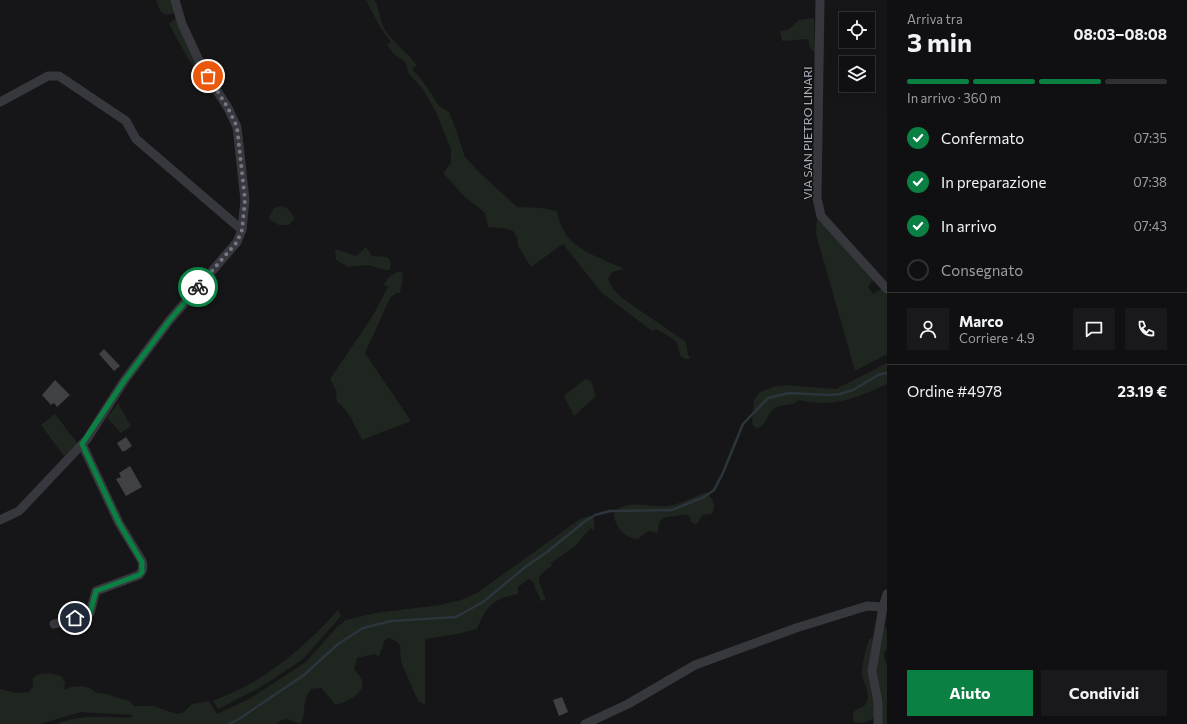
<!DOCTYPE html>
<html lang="it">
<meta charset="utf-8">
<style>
body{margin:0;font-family:Commissioner,sans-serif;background:#19191b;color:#f1f3f6;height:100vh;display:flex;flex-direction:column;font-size:15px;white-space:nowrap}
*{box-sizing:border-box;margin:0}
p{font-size:13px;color:#9c9d9f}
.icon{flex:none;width:22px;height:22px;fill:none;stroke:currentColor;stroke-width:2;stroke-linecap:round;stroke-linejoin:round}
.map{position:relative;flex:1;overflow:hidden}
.panel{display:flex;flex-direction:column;background:#101012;width:300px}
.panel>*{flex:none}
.controls{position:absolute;left:839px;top:12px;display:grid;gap:8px}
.controls a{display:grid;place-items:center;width:36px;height:36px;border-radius:0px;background:#101012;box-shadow:0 4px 16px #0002,0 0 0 1px #303032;font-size:20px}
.pin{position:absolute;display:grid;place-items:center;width:34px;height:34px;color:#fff;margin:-17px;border:2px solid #fff;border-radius:50%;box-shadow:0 1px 4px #0007}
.courier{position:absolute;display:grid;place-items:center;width:40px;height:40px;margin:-20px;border:3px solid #0b8043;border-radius:50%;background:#fff;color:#222;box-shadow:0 1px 5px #0007}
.summary em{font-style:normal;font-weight:700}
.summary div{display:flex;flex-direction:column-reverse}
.summary{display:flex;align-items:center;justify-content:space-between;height:68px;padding:0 20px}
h1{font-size:26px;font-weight:700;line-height:30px}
.bar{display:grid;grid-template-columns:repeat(4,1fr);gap:6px 4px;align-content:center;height:48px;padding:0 20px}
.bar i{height:5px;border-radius:3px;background:#303032}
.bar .on{background:#0b8043}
.bar p{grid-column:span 4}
.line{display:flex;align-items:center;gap:10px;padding:0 20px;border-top:1px solid #303032}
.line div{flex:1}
.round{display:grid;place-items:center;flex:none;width:42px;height:42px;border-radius:0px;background:#19191b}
ol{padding:0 20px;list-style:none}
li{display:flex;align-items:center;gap:12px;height:44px}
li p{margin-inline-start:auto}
li .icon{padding:4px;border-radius:50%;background:#0b8043;color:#fff;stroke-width:4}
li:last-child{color:#9c9d9f}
li i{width:22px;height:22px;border:2px solid #303032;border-radius:50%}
.cta{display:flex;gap:8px;margin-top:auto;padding:8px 20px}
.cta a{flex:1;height:46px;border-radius:0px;background:#0b8043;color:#fff;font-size:16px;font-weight:700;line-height:46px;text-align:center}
.cta a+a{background:#19191b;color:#f1f3f6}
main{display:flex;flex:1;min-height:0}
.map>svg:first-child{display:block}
</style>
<main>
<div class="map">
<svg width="887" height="724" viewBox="0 0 887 724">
<rect width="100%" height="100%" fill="#161618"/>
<!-- green -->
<path fill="#1e261f" d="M156,0h18l4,12 -12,3 -6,-4z
M366,0h8l2,2c2,7 4,15 6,22 7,16 24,27 35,41l-5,4 10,11 17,26 10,6 6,15 10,30 15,16 37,34 26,1 14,3c6,33 26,39 53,52 4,2 10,3 14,6l-12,3 -4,7 5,10 9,9 64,44 2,13 2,2 -1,2c-13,0 -8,-9 -13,-17 -4,-5 -14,-9 -20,-13l-4,2 -50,-38 -39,-49 -32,23 -13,-21 -1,-9 -4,-6 -10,-3 -15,-1 -3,-14 -21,-17 -21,-23 8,-10v-14l-15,-37 -14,-24 -13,-14 -4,-12 -11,-8 -7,-9 4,-3 -11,-15z
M179,15l44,90 -8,-8 -28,-40 -18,-33z
M814,18l1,35 -5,-5 -2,-9 -26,2 -2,-10 9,-2 10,-9z
M281,206l6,2 8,10 -6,7h-10l-8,-4 -2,-4 5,-9z
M817,215l58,64 -7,7 5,8 10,-6 4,6v60l-32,17 -39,-137z
M366,247l6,9 15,1 3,3 1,5 -2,5h-4l-17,-5 -20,2 -12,-7 -1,-8 1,-3 20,7z
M401,271l2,4 -3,18h-3l-7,5 -25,55 46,68 -49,19 -11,-22 -6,-9 -8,-7 -1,-5 1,-5 -7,-13 42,-62 16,-30 -4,-2c4,-8 8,-12 17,-14z
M887,363v21c-30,14 -54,24 -88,16 -8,7 -15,3 -24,8 -9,5 -8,19 -19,20l-4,-4 2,-24 6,-8 16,-6 10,-1 50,4z
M585,379l6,2 5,15 -22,20 -10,-20z
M118,403l13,23 -10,7 -14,-15z
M55,414l23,30 -14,12 -23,-31z
M707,492c6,9 10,12 5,22l-9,1 -7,10 -5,-3 -1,-5 -4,-3c-15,5 -28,-3 -28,19l-10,-2 -10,8c-13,-1 -24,-12 -24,-26 14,-15 36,-5 54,-7 13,-2 27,-10 39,-14z
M589,516l5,3v10l-1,1 -2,-2 -17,19 -23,16 1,3c-19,12 -13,13 -7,32v2l-4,1 -8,-19 -4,-3 -11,8v7c-26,5 -31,12 -41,35l-20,5 -32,5v66l-7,-4 -17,-39 -1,-17 -4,-4 -8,-3 -3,2 -6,16 -5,-2 -17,4 -3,11c20,20 0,30 -18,36l-15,-17 -10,1c-10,12 -4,23 -10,35 -10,-3 -16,-9 -24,0h-221c25,-10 49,-7 74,-6l3,-3 -52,-3 -41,12h-40v-35l16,4 13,-1 4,-6v-8c8,-7 18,-5 28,-2l4,6 -1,8 7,-3 11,-1 8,2 7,5 10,1 11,4 12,3 4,5h19l24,8 7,-2 8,-8 17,-3 8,13 32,-15 57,-37 30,-34 10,-8 29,-7 65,-8 21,-5 16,-7 103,-74z
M338,610l3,6 -38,43 -42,28 -43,22 -5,-8c12,-6 27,-11 39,-18 33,-20 60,-44 86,-73z
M883,623l4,7v19l-3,3v6l3,7v59h-8l-6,-53z
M870,638l4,1 2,61 -2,18c-6,4 -13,6 -20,4 -5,-17 10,-10 13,-21 3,-10 -4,-18 -5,-27 -1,-5 5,-32 8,-36z"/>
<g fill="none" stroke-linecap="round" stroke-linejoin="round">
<!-- stream -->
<path stroke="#2c353c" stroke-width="2.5" d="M229,724l10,-5 65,-44 34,-31 25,-16 28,-7 65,-4 27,-15 41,-34 23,-16 37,-30 11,-7 15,-4 62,-1 32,-13 10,-7 8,-15 21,-51 25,-26 21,-5 41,2 10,-1 13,-4 25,-15 9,-2"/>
</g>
<!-- building -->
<path fill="#404145" d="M104,349l16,17 -6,5 -15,-17z
M55,380l15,15 -13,12 -3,-4 -3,2 -9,-10z
M126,437l6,9 -7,5h-3l-5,-8z
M130,466l12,21 -16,9 -10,-17 5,-2 -2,-4z
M562,697l6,15 -9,4 -6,-16z"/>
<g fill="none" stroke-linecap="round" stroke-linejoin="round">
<!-- minor -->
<path stroke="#37383d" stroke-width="9" d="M820,0l-3,198 4,18 66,73
M0,102l48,-26h11l67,45 10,18 106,91
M0,520l19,-9 68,-72 37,-58 45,-60 68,-79 5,-12 3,-30 -8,-73 -9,-19 -27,-43 -19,-41 -7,-24
M54,624l32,-9 4,-2 6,-22 43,-16c4,-4 5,-8 3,-14l-23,-38 -37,-79
M585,724l43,-20 67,-39 101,-37 71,-22 16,1
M878,724v-22l-6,-31 11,-64 4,-13"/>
</g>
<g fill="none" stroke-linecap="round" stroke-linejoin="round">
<!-- done -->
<path stroke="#757880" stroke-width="4" stroke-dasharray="0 7.2" d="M198,287l39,-45 5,-12 3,-30 -8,-73 -9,-19 -20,-32"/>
<!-- route -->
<path stroke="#0b8043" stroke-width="5" d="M75,618l15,-5 6,-22 43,-16 3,-3v-10l-23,-39 -37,-79 42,-63 45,-60 29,-34"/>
</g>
<g text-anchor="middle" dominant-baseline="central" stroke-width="3" stroke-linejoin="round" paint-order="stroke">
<!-- street labels -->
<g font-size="12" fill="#a8adb8" stroke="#111113">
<text transform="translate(807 133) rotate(-90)">VIA SAN PIETRO LINARI</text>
</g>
</g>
</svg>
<div class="controls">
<a><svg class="icon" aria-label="locate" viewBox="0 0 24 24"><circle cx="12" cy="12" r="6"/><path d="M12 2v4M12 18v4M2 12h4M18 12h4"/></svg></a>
<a><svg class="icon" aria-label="layers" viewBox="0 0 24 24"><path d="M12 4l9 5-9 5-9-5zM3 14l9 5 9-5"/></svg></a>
</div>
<div class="pin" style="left:208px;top:76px;background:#ea580c"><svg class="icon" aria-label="bag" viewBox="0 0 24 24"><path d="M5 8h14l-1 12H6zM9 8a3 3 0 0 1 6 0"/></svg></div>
<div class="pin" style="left:75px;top:618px;background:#1f2937"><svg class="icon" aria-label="home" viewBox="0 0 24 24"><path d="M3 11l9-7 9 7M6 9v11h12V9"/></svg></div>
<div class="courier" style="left:198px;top:287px"><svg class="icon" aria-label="bike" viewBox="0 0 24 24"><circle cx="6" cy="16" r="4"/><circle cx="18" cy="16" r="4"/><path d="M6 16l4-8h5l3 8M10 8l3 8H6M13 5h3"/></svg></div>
</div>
<section class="panel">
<div class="summary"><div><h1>3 min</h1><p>Arriva tra</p></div><em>08:03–08:08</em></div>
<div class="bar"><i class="on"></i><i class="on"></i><i class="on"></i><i></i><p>In arrivo · 360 m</p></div>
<ol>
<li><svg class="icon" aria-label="check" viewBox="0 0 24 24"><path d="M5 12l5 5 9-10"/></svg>Confermato<p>07:35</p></li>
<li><svg class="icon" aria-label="check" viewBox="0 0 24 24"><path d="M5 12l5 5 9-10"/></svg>In preparazione<p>07:38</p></li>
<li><svg class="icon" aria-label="check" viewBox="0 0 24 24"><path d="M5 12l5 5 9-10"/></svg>In arrivo<p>07:43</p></li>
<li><i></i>Consegnato</li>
</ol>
<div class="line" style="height:72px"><a class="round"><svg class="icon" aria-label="person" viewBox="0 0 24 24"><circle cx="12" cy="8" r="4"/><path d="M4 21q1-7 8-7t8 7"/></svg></a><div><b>Marco</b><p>Corriere · 4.9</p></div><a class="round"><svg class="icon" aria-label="chat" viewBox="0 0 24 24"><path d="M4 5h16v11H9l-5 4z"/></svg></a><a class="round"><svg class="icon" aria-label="phone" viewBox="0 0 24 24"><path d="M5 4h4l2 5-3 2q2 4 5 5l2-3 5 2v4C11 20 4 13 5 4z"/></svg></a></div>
<div class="line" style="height:52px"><div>Ordine #4978</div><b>23.19 €</b></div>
<div class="cta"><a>Aiuto</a><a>Condividi</a></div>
</section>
</main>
